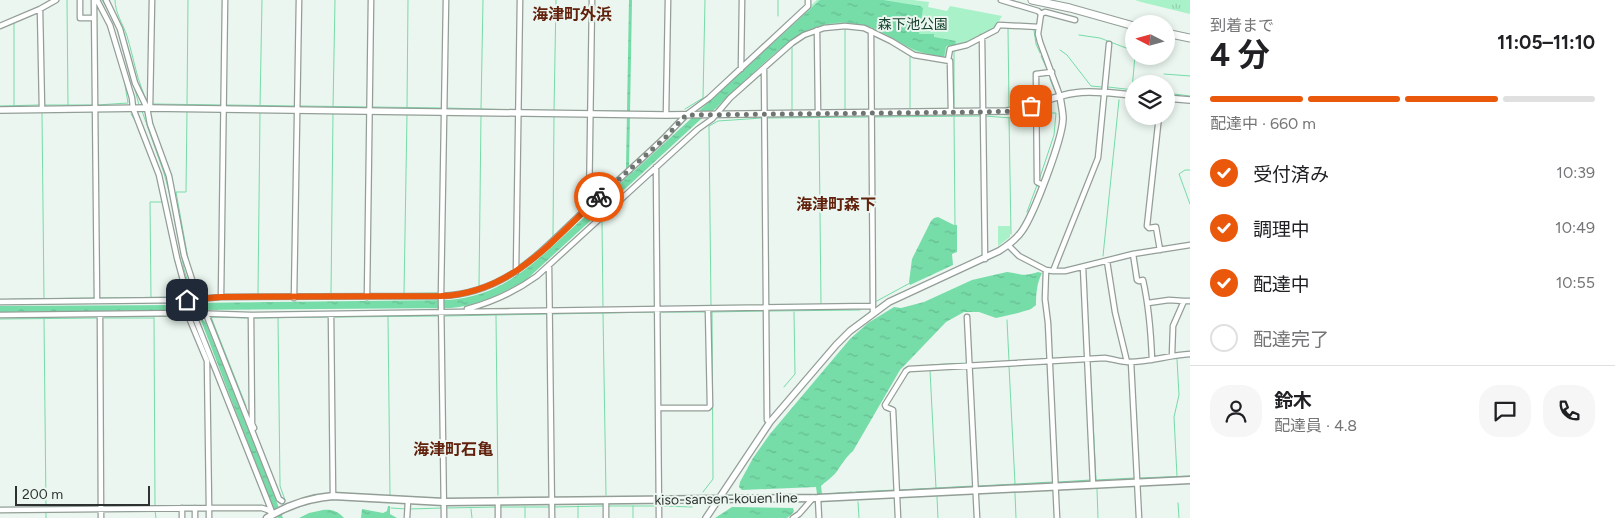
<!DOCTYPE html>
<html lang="ja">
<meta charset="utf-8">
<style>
body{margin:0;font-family:Figtree,"Noto Sans JP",sans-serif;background:#f6f6f6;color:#202124;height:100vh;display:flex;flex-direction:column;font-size:19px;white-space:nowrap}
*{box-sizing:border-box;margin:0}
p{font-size:16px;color:#757577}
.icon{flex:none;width:28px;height:28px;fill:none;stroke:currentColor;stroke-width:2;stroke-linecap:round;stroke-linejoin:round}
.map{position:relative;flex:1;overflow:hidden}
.panel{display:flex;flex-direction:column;background:#fff;width:425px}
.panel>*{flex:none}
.needle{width:32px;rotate:276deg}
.controls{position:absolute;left:1125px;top:15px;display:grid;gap:10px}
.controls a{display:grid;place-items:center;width:50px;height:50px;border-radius:50%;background:#fff;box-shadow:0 2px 8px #0003;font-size:25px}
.scale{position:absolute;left:15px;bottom:12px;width:135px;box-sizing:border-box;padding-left:5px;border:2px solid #2d312f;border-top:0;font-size:14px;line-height:18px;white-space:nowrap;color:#2d312f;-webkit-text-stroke:4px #eaf6ef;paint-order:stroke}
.pin{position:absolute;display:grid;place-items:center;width:42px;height:42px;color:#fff;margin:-21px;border-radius:10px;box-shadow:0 2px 8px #0006}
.courier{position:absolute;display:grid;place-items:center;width:50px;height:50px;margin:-25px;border:4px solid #ea580c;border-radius:50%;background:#fff;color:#222;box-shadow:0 1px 6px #0007}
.headline em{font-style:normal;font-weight:700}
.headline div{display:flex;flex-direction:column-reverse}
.headline{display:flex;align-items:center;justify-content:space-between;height:85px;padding:0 20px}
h1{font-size:32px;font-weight:700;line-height:38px}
.bar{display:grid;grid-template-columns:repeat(4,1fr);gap:8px 5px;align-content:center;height:60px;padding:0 20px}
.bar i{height:6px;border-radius:4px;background:#e0e0e0}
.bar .on{background:#ea580c}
.bar p{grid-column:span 4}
.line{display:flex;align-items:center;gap:12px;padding:0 20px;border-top:1px solid #e0e0e0}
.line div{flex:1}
.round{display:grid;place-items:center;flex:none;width:52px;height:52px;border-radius:20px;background:#f6f6f6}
ol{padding:0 20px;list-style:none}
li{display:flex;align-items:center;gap:15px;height:55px}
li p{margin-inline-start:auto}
li .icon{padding:5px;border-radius:50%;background:#ea580c;color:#fff;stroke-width:4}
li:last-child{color:#757577}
li i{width:28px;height:28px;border:2px solid #e0e0e0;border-radius:50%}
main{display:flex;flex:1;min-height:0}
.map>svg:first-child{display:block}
</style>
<main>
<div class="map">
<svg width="1190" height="518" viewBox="0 0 1190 518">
<defs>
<pattern id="grass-tufts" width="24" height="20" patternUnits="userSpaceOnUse" patternTransform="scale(1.25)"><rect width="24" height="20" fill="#a9f2c9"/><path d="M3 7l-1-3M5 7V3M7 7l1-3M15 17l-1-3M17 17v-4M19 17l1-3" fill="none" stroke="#92d0ad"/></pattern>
<pattern id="water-ripples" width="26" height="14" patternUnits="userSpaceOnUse" patternTransform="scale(1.25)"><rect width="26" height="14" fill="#76dca8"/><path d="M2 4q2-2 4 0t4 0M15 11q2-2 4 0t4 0" fill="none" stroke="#66bd91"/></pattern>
</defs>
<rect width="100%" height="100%" fill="#eaf6ef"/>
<!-- grass -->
<path fill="url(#grass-tufts)" d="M1135,0h55v14l-49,-12z"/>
<!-- park -->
<path fill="#a9f2c9" d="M817,0h96l16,2 -1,5 19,4 3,-5 52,10 -7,12 -28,16 -19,4 -2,10 -33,-7 -28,-15 -38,-12 -25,2 -17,6 -15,10 -15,12 -58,55 -21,1 39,-34z
M998,226h12v11l-12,9z"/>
<!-- water -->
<path fill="url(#water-ripples)" d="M629,0h3l-3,168 4,4 187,-172h63l37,6 3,2 -4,26h15v3l22,4 -1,4 -9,1 -2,11c-9,-2 -18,-3 -26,-6 -18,-6 -33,-20 -51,-25 -50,-14 -79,15 -113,46 -14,13 -29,26 -41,39l-12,8 -175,161c-24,14 -47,25 -75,28l-249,2 1,10 3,3 77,195h-5l-5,-9 -76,-199 -197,2v-6l179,-1 13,-2 257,-3c53,-4 84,-36 120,-69 21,-19 42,-38 62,-58l-5,-5z
M938,217l16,8h3v27l-5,2 1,11 -43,20 -1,-3 3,-23 19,-38 3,-3z
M1007,272c16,2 15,5 31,0l4,1c-5,10 -6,20 -6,32l-5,4 -13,4 -22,5 -17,-6h-15l-18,10 -46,48 -47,81c-7,6 -11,13 -16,20 -4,6 -11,10 -16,15l1,8h-5l-1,-7 -74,3 -3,-3 1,-5 13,-24 17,-24 80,-95 18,-16 26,-16 7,1 23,-6 48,-22z
M388,506h2v8l7,4h-36l1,-9 21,4 4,-2z
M732,507l61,1 1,3 -2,3 -5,4h-72z
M323,510c8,-1 15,1 21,8h-45l10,-5z"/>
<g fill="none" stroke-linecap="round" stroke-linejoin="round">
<!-- stream -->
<path stroke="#76dca8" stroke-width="1" d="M67,0l1,105
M102,0l5,8
M115,0c0,13 8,24 12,36 7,23 10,46 21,67
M778,16v-16
M14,23v82
M1008,28l1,79
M845,29v81
M1034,30l2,14 4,9
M1079,35l21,3 34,13
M792,46v65
M1060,50l7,5 24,31 11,1
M954,51v57
M1041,56l6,13
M1164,74l26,2
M1050,79l4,10
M133,82l6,23
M1108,87l26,3
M1132,89l3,-33
M1166,93l24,3
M153,104l68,1
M44,105h49
M97,105l31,-2 -4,-24
M226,105l69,1
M0,106l39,-1
M187,106l1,-106
M300,106l68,1
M260,107l2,-107
M372,107l69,1
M446,108l70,2
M333,109l2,-109
M407,109l1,-109
M481,109l2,-109
M685,109l18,-11 2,-98
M520,110l69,1
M910,110v-54
M142,111l22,62 7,26 13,70 8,28
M187,111l-1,81h-10l13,72
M554,111l2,-111
M593,111h34
M42,113l2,186
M1037,113h19l-2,22 -15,45
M131,114l5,8
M954,115l1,111
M985,116l26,2 22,-4
M874,117l106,-1
M1009,117l2,117
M767,118l102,-1
M819,120l2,185
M1190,170h-5l-6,4 11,30
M596,197l32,-29
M616,207l14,-13
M1027,212l10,-27
M602,220l1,88
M553,237l1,-121
M532,256l42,-38
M1103,256l16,-156
M195,282l5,14h9
M479,287l2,-172
M258,294l2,-182
M331,294l2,-180
M360,294h5
M370,294l68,-1
M404,294l3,-179
M99,298l87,-1
M151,298l-1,-96h13
M19,299l76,-1
M0,300l17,-1
M875,302l35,-19
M711,306l-2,-180 9,-5 44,-3
M769,311l91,-1
M660,312h46
M711,312l53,-1
M603,313l3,182
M552,314l103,-2
M496,315l2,180
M388,316l2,179
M445,316l102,-2
M192,317l44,110
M278,317l2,169 5,14
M334,317l106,-1
M102,318h51
M254,318l76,-1
M0,319l98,-1
M44,319l2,188
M1007,320l2,41
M1090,363l6,117
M930,365l36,-2
M1009,366l6,118
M930,370l6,118
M784,387l11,-13 -1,-62
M246,406l-35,-89 38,1
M1177,476l-3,-59 5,-22 -2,-36
M1140,478l50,-2
M1096,480l39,-2
M1058,482l33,-2
M978,486l75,-4
M1097,489l1,29
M899,490l74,-4
M703,492l10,-13 -1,-167
M856,492l39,-2
M1015,493l1,25
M826,494l26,-2
M937,497l1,21
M858,502l1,16
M1178,503l1,15
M155,506l-1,-190h32
M578,506v12
M608,506h48
M633,506v12
M661,506l31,1
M501,507h48
M525,507v11
M554,507l49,-1
M391,508l15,1
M447,508l49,-1
M410,509l32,-1
M471,509l1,9
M155,511l1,7
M46,512v6"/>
<defs>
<path id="minor" d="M80,0v18h14
M94,0l3,301
M97,0l13,25 22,73 1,10 26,67 18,83 10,37v18l64,2 622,-9
M106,0l14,29 15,54 12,25 3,16 19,52 15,79 14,43
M1001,0l37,11 3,3 -3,20 2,8 20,54
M40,9l2,100
M1041,14l4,-2 30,8
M0,26l40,-17 16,-9
M817,30l1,84
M871,31l2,282
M982,37l3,222
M948,60l2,-11 17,-4 29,-15 3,-5 40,2
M764,68l3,352 3,2
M741,69l1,-69
M150,108l2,-108
M666,115l2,-115
M1159,116l-12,110 2,2 7,-1 4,23
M656,167l3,351
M1043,185l-6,-3 -1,-108 16,-2
M589,207l3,-207
M1008,245l11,11 27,14 7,1h12l68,-17 57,-9
M1133,254l4,26 2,1 4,-1c6,27 8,53 9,80
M1107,261l8,51 12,50
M549,265l3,253
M1083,267l10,218
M1046,270l-1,29 3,24 9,195
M1053,271l45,-113 11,-114
M516,272l4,-272
M221,297l4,-297
M367,297l4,-297
M294,298l5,-298
M0,302l187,-2 34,-3 220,-1c67,-3 101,-46 147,-89 26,-23 52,-46 77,-70l21,-22 23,-17 99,-92v-6
M1148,303l21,-3 15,1
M467,309c26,-7 48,-17 70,-33l161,-147 14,-10 18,-21 62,-55 12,-8 20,-7 21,-2 19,2 27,13 23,14 36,6 1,51
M193,313l79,199
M100,314l1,204
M206,314l73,185 3,2
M331,314l2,182
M0,315l187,-2 20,48 2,147h53l6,2 5,4
M251,315l1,109 2,4
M967,317l10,201
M1172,355l1,-29 11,-25h6
M1131,362l8,156
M658,408h50l2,-2 -2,-97
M818,498l1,20
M606,500v18
M498,502v16
M182,508v10
M195,508v10
M0,510l209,-2v10
M407,518l1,-17
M444,518l-3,-222 5,-296
M793,518l6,-4 14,-16
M898,518l-5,-108 -7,-3 -1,-2 21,-34 3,-2 196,-11c8,1 16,4 24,4 21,0 40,-7 61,-8"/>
<path id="tertiary" d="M1166,98l24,2
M0,110l150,-2 516,7 340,-4c24,-2 45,-15 69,-18 19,-3 40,1 59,2
M706,518l64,-96 66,-77 14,-14 39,-29 110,-51c8,-5 17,-11 23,-20 12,-17 40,-91 41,-112 0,-7 -2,-15 -3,-23"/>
<path id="secondary" d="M267,518c21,-13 42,-20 66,-22l111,6 374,-4 372,-18"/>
<path id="primary" d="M1032,0l38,8 64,18
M1166,33l24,5"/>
</defs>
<!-- minor casing -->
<use href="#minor" stroke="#939e97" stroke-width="7"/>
<!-- tertiary casing -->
<use href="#tertiary" stroke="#939e97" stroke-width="8"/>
<!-- secondary casing -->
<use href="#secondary" stroke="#939e97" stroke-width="9"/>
<!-- primary casing -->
<use href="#primary" stroke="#939e97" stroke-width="9"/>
<!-- minor -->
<use href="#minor" stroke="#fff" stroke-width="4.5"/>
<!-- tertiary -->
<use href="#tertiary" stroke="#fff" stroke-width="5.5"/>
<!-- secondary -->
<use href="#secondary" stroke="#fff" stroke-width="6"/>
<!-- primary -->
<use href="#primary" stroke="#fff" stroke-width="7"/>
</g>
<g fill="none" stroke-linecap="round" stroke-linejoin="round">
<!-- done -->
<path stroke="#6f7672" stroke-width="5" stroke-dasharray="0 9" d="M599,197l66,-59 21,-23 297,-3 31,-1 17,-5"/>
<!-- route -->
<path stroke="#ea580c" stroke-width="6" d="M187,300l34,-3 220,-1c70,-3 110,-54 158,-99"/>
</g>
<g text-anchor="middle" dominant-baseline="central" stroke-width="4" stroke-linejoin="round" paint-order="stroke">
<!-- park labels -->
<g font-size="14" fill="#17422e" stroke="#eaf6ef">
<text x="913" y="24">森下池公園</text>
</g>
<!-- street labels -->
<g font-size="14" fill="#2d312f" stroke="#eaf6ef">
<text transform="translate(726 499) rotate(-1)">kiso-sansen-kouen line</text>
</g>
<!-- quarter labels -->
<g font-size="16" font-weight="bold" fill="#62210c" stroke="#eaf6ef">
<text x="572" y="14">海津町外浜</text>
<text x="836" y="204">海津町森下</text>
<text x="453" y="449">海津町石亀</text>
</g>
</g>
</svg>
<div class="controls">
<a><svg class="needle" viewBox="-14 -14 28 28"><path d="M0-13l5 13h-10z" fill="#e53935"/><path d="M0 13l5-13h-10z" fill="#757577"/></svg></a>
<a><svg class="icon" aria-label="layers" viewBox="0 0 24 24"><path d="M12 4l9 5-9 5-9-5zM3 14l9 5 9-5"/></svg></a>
</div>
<div class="scale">200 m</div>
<div class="pin" style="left:1031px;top:106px;background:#ea580c"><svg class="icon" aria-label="bag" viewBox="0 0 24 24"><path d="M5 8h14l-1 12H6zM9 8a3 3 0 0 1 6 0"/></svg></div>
<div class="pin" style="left:187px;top:300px;background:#1f2937"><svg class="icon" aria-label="home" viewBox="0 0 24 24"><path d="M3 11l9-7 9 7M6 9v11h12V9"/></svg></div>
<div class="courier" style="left:599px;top:197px"><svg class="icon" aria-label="bike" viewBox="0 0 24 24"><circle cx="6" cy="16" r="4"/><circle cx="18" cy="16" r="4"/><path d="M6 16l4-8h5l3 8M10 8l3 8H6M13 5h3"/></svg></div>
</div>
<section class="panel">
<div class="headline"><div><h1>4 分</h1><p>到着まで</p></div><em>11:05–11:10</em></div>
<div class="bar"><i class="on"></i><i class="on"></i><i class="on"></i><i></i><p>配達中 · 660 m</p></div>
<ol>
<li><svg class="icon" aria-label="check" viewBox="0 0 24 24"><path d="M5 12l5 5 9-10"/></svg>受付済み<p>10:39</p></li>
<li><svg class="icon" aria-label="check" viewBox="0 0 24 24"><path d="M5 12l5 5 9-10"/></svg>調理中<p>10:49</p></li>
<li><svg class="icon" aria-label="check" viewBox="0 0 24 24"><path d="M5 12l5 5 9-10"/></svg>配達中<p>10:55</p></li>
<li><i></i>配達完了</li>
</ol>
<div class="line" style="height:90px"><a class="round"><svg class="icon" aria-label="person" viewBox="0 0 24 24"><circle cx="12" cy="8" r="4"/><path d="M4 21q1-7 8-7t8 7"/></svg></a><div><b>鈴木</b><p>配達員 · 4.8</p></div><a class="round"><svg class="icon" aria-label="chat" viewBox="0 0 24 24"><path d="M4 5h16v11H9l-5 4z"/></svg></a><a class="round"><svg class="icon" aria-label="phone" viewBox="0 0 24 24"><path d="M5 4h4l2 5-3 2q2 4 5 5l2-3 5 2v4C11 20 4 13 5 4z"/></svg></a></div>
</section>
</main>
